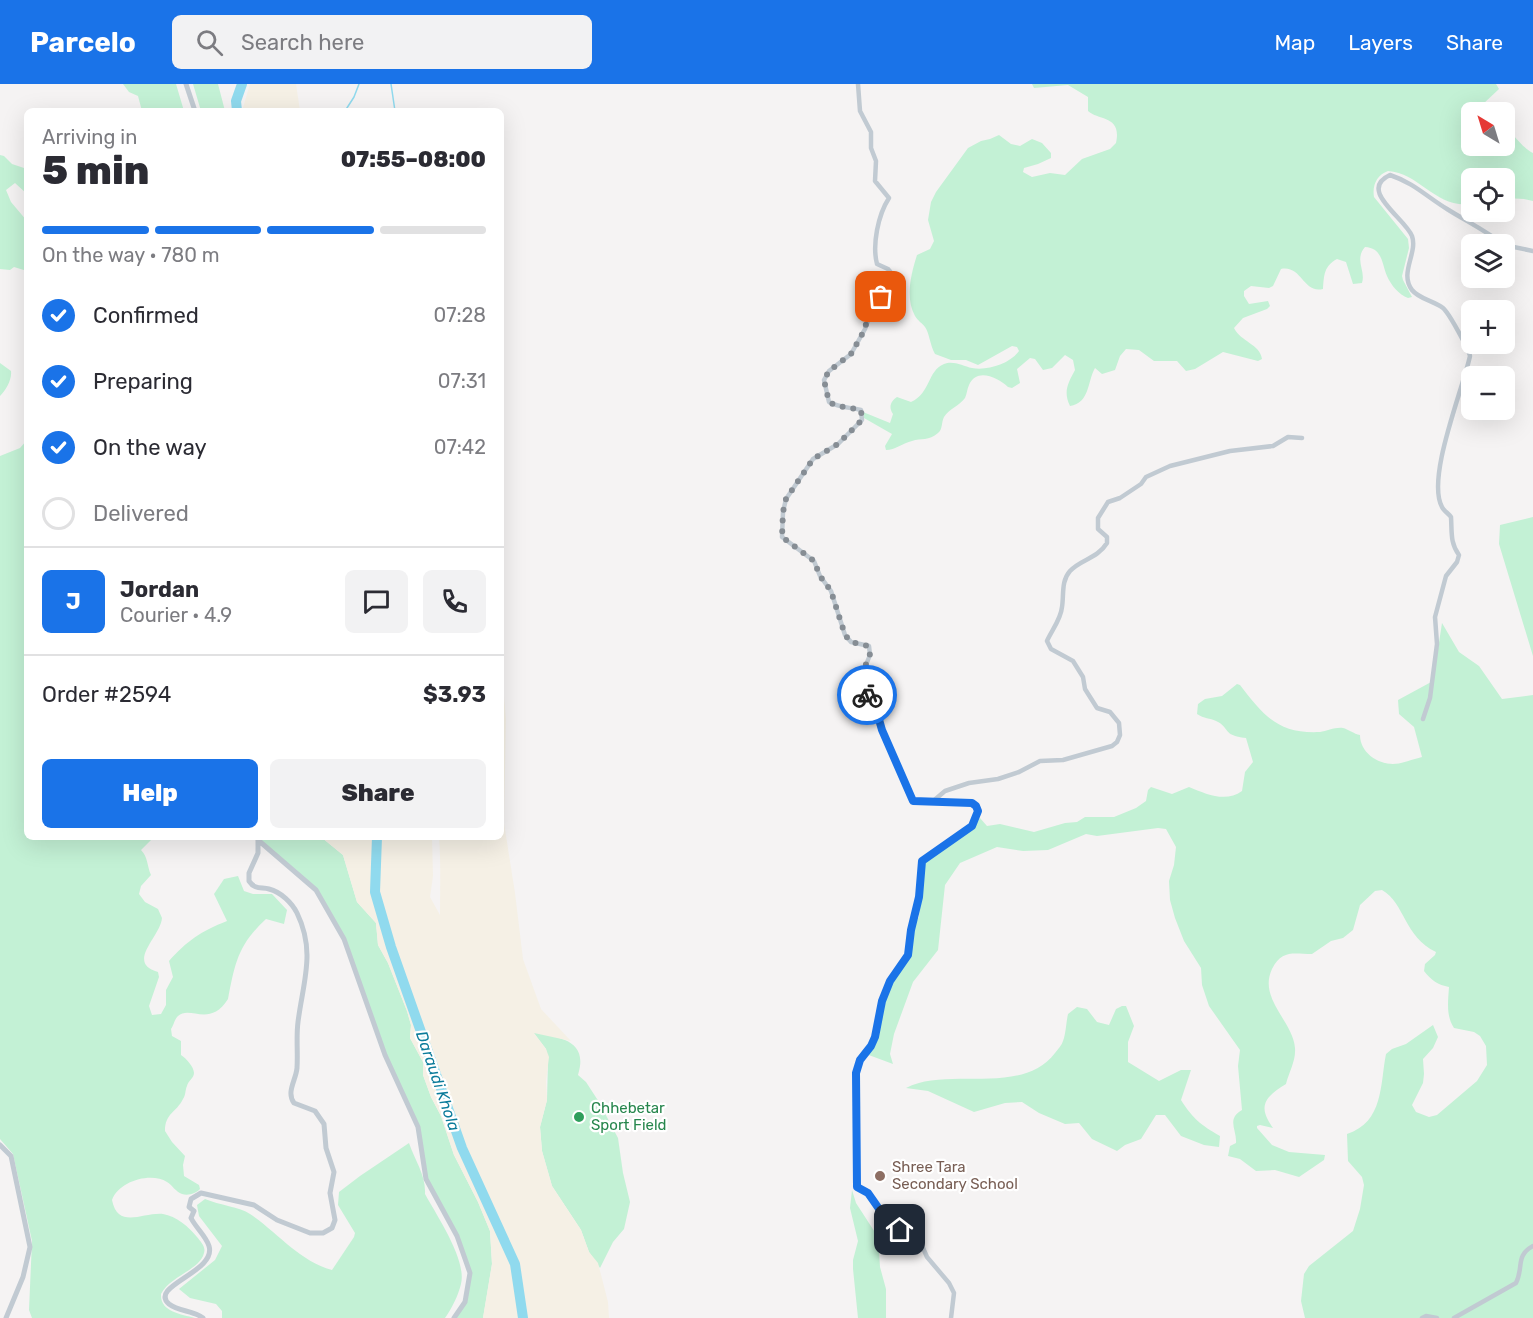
<!DOCTYPE html>
<meta charset="utf-8">
<style>
body{margin:0;font-family:Rubik,sans-serif;background:#f2f2f3;color:#2b2b33;height:100vh;display:flex;flex-direction:column;font-size:22px;white-space:nowrap}
*{box-sizing:border-box;margin:0}
p{font-size:20px;color:#7c7c81}
.icon{flex:none;width:33px;height:33px;fill:none;stroke:currentColor;stroke-width:2;stroke-linecap:round;stroke-linejoin:round}
.map{position:relative;flex:1;overflow:hidden}
.drawer{position:absolute;left:24px;top:24px;width:480px;height:732px;display:flex;flex-direction:column;background:#fff;border-radius:9px;box-shadow:0 6px 24px #0002}
.drawer>*{flex:none}
.needle{width:39px;rotate:322deg}
.controls{position:absolute;left:1461px;top:18px;display:grid;gap:12px}
.controls a{display:grid;place-items:center;width:54px;height:54px;border-radius:9px;background:#fff;box-shadow:0 6px 24px #0002;font-size:30px}
.pin{position:absolute;display:grid;place-items:center;width:51px;height:51px;color:#fff;margin:-26px;border-radius:12px;box-shadow:0 3px 9px #0006}
.courier{position:absolute;display:grid;place-items:center;width:60px;height:60px;margin:-30px;border:4px solid #1a73e8;border-radius:50%;background:#fff;color:#222;box-shadow:0 2px 8px #0007}
.overview em{font-style:normal;font-weight:800}
.overview div{display:flex;flex-direction:column-reverse}
.overview{display:flex;align-items:center;justify-content:space-between;height:102px;padding:0 18px}
h1{font-size:39px;font-weight:800;line-height:45px}
.bar{display:grid;grid-template-columns:repeat(4,1fr);gap:9px 6px;align-content:center;height:72px;padding:0 18px}
.bar i{height:8px;border-radius:4px;background:#e1e1e2}
.bar .active{background:#1a73e8}
.bar p{grid-column:span 4}
.line{display:flex;align-items:center;gap:15px;padding:0 18px;border-top:2px solid #e1e1e2}
.line div{flex:1}
.round{display:grid;place-items:center;flex:none;width:63px;height:63px;border-radius:9px;background:#f2f2f3}
ol{padding:0 18px;list-style:none}
li{display:flex;align-items:center;gap:18px;height:66px}
li p{margin-inline-start:auto}
li .icon{padding:6px;border-radius:50%;background:#1a73e8;color:#fff;stroke-width:4}
li:last-child{color:#7c7c81}
li i{width:33px;height:33px;border:3px solid #e1e1e2;border-radius:50%}
.primary-button{display:flex;gap:12px;margin-top:auto;padding:12px 18px}
.primary-button a{flex:1;height:69px;border-radius:9px;background:#1a73e8;color:#fff;font-size:24px;font-weight:800;line-height:69px;text-align:center}
.primary-button a+a{background:#f2f2f3;color:#2b2b33}
header{display:flex;align-items:center;gap:36px;box-sizing:border-box;height:84px;padding:0 30px;background:#1a73e8;color:#fff}
header strong{font-size:28px}
nav{display:flex;gap:33px;margin-inline-start:auto;font-size:21px}
.search{width:420px;height:54px;background:#f2f2f3;display:flex;align-items:center;gap:15px;box-sizing:border-box;padding:0 21px;border-radius:9px;color:#7c7c81;font-size:22px}
.map>svg:first-child{display:block}
</style>
<header>
<strong>Parcelo</strong>
<div class="search"><svg class="icon" aria-label="search" viewBox="0 0 24 24"><circle cx="10" cy="10" r="6"/><path d="M15 15l6 6"/></svg>Search here</div>
<nav><a>Map</a><a>Layers</a><a>Share</a></nav>
</header>
<div class="map">
<svg width="1533" height="1234" viewBox="0 0 1533 1234">
<rect width="100%" height="100%" fill="#f5f3f3"/>
<!-- green -->
<path fill="#c3f1d5" d="M123,0h53l8,27h-42l-4,-15 -9,-4z
M193,0h25l7,27h-24z
M1032,0h464l3,5 -17,16 -1,4 2,3h-11v34h32l1,-22c5,8 20,26 28,29v48l-9,-2 -19,-1 -1,-20h-32l-1,26c-35,5 -51,-31 -83,-33 -11,4 -16,14 -14,26l34,42 1,9 -7,28 1,4 9,17 -4,1c-9,-3 -17,-13 -21,-22 -5,-11 -4,-28 -22,-29 -11,13 1,23 -3,36l-9,1 -7,-22 -9,-3c-13,7 -13,16 -14,30 -20,5 -21,-24 -42,-20l-8,17 -4,2 -18,-2 -7,5v5l5,8 19,-3 2,5 -3,3 -24,9 -9,10c7,14 26,16 28,31l-4,2 -35,-9 -28,17 -9,2 -9,-10h-23l-15,-11 -13,-1 -6,7 -5,14 -13,4 -7,-6c-8,14 -5,35 -25,38 -7,-14 -2,-23 5,-36l-2,-10 -8,-5 -13,13 -9,2 -8,-11 -5,-1 -13,11 3,14 -8,5 -4,-1c-10,-9 -31,-20 -39,-2 -2,4 -2,9 -4,13 -6,8 -16,11 -21,19 -3,6 -1,12 -6,16 -9,8 -17,5 -26,8 -9,2 -17,9 -26,9l-1,-4 7,-12 -28,-16 -1,-6 27,11 3,-9c-5,-7 -2,-13 4,-17l14,5c20,-9 16,-31 33,-38 9,-4 19,2 28,4 15,3 38,-4 47,-17l-2,-4 -5,-1 -34,19 -12,-5h-15l-16,-6c-5,-9 -6,-22 -10,-27 -3,-4 -7,-6 -10,-11 -10,-18 -4,-42 2,-61l13,-6 4,-8 -6,-21 3,-18 5,-10 32,-44 13,-7 9,-2 9,-4 12,9 9,2 12,-7 10,4 9,10v5l-13,6 -14,4 -1,4 9,5 18,-4 15,2 17,-16 28,-10 6,-6c6,-28 -17,-22 -28,-32v-14l-20,-12 -34,3z
M0,71l4,1 8,8 15,5v25l-12,-11 -9,7 5,12 16,19v50l-13,-4 -4,3 -10,-1z
M0,279l11,8c1,9 -5,19 -11,25z
M27,356v44l-3,15 3,8v330h127l-13,13c7,7 6,16 10,25l-10,11 -2,8 6,8 13,7 4,9c-1,18 -37,45 -4,54l1,5 -10,29 3,9 9,-1 5,-9v-15l7,-13 -4,-16c18,-20 32,-30 58,-40l-13,-27 10,-15 14,-3 6,15 9,3h19l15,16 -3,14 -18,-5c-28,26 -31,44 -38,80 -18,29 -38,6 -50,17 -4,4 -4,9 -7,13l1,7 9,5v14c5,3 13,12 13,18 0,5 -6,8 -7,13 -2,4 -1,9 -4,13 -7,14 -18,14 -18,32l7,11 13,14 -2,9 1,11 15,9 1,4c-4,4 -11,7 -18,5 -6,-2 -10,-9 -15,-12 -16,-10 -48,-1 -55,18 6,30 31,12 51,14 13,2 26,13 34,23 4,5 9,10 7,16 -4,17 -34,23 -43,41 -1,18 20,20 34,24h-163l-3,-8 3,-69 -19,-87 -13,-15v-683l20,-8z
M1533,433v139l-34,-112 1,-19z
M1442,539l17,29 20,14 23,33 31,-4v623h-228l-4,-17 3,-27 5,-8 44,-35 7,-22 4,-24 -2,-8 -14,-16 -1,-27c37,-12 33,-50 39,-80l6,-5 14,-5 27,-19 5,12 -5,11 -10,11 1,15 -1,9 -11,22 4,7 13,5 8,-2 40,-34 10,-16 -1,-19 -6,-10 -6,-4 -20,-4c-8,-12 -6,-26 -5,-41 -11,-2 -18,-7 -25,-16l1,-7 10,-9 1,-3c-32,-15 -31,-49 -54,-62l-7,1 -15,14 -7,25 -10,8 -12,3 -19,13c-18,0 -30,-5 -40,15 -14,30 21,52 23,79 1,13 -6,24 -9,36 -21,13 -29,22 -13,44l-13,-3 -3,1v2l15,17 17,7 36,3 -1,5 -25,17 -24,-7 -19,1 -16,-12 -12,-3 2,-10 6,-3c1,-13 -10,-24 6,-33l-4,-44 2,-16 -31,-44 -7,-21 -1,-17 -17,-27 -9,-23 -5,-18 -1,-19 5,-16 2,-18 -10,-18 -8,-1 -61,8 -11,-2 -38,16 -25,1 -26,-4 -37,16 -15,22 -7,65 -25,32 -19,52 -4,20 3,10 -27,-10 11,-13 5,-32 8,-25 21,-29 2,-28 6,-10 3,-46 4,-12 47,-31 7,-10 7,8 13,-2 34,8 31,-9 12,-1 8,-5h29l22,-9 10,-7 2,-11 3,-3 21,7 17,-7c17,7 37,16 53,4l3,-19 8,-10 -7,-24c-25,-3 -15,-10 -30,-17 -6,-3 -12,-2 -19,-7l1,-10 7,-5 17,-3 15,-12 3,1c24,31 38,49 80,47 7,-1 15,-5 23,-4 5,1 11,6 17,7 0,17 17,29 33,29 9,0 20,-5 29,-7l-8,-30 -15,-13 -1,-14 35,-19z
M258,753h63l22,18 14,47 19,21 2,22 10,18 19,48 4,14 -1,13 13,24v13l8,22 10,19 13,39 24,47 12,29 2,33 -9,54h-29l11,-16 5,-29 -13,-37 -31,-57 -8,-52 -33,-72 -41,-116 -28,-49z
M1122,922h4l8,20 -6,16v20l31,19 22,-11h10l-10,30c12,19 20,25 39,36l-1,11 -15,-2 -23,-9 -16,-21h-9l-15,24 -16,6 -8,6 -25,-12 -13,-16 -14,1 -26,-11 -17,-11 -17,1 -31,9 -46,-21 -22,-3c43,-22 115,9 149,-35 3,-4 7,-8 8,-12 3,-8 3,-18 5,-27l9,-7 10,2 10,13 12,3 7,-16z
M533,948c26,6 56,7 45,43l8,7 13,20 19,36 5,35 7,29 -6,27 -11,13 -13,26 -11,-16 -8,-22 -29,-44 -10,-35 -2,-24 7,-27 1,-39 -2,-12z
M409,1059c6,18 17,32 16,51 12,22 42,66 36,90 -3,12 -9,24 -16,34h-223v-7l-6,-7 -26,-6 -11,-9 36,-29 7,-14 -23,-30 -2,-11 8,-6c14,6 35,8 45,15 28,19 49,47 82,56l22,-33 1,-4 -17,-28 1,-13 21,-16z
M852,1106l4,13 22,34 2,30 6,22v29h-28l-5,-49v-9l5,-19 -8,-33z"/>
<!-- sand -->
<path fill="#f5f0e5" d="M250,0h46l4,27h-58z
M501,603l3,9 2,23 -2,104 11,70 8,66 18,50 30,32 -37,-8 12,16 3,8 -3,24 1,19 -7,27 2,24 10,35 29,44 8,22 9,11 10,39 1,16h-126l9,-54 -2,-33 -12,-29 -24,-47 -13,-39 -10,-19 -8,-22v-13l-13,-24 1,-13 -4,-14 -19,-48 -10,-18 -2,-22 -19,-21 -14,-47 -22,-18h111l1,39 -3,21 10,18c0,-26 1,-52 -1,-78h62z"/>
<g fill="none" stroke-linecap="round" stroke-linejoin="round">
<!-- stream -->
<path stroke="#90daee" stroke-width="1.5" d="M391,0l4,27
M345,27l9,-14 5,-13"/>
<!-- river -->
<path stroke="#90daee" stroke-width="10" d="M237,27l-1,-10 6,-17
M377,753l-2,55 16,55 71,201 53,116 8,54"/>
<!-- minor -->
<path stroke="#c1cad2" stroke-width="4.5" d="M858,0l2,27 11,21v16l5,13 -1,20 14,17c-11,17 -17,47 -12,66l11,5 4,5 -1,8 -20,30 -6,17 -14,25 -22,17 -5,9 5,22c11,6 20,5 32,8l1,10 -24,24 -25,15 -27,40 -3,13 -1,25 32,24 6,15 11,15 14,44 6,7 18,4 1,9 -9,22 3,15 12,17 6,21 31,71 59,2 5,3 1,5 -6,15 -50,35 -3,36 -8,33 -3,25 -18,26 -8,20 -7,36 -4,9 -11,14 -4,13 1,114 11,6 16,23 16,14 20,11 7,16 22,26 5,10 -3,25
M1504,161l29,6
M1423,635l7,-21 7,-54 -2,-27 11,-41 11,-14 2,-7c-9,-12 -7,-23 -8,-38 -2,-3 -8,-7 -9,-10 -16,-29 21,-118 28,-151 -2,-8 -21,-43 -27,-48 -9,-7 -24,-9 -31,-18 -13,-17 6,-37 0,-54 -7,-18 -55,-46 -22,-61 24,8 37,22 57,34 19,12 38,21 56,35
M932,718l13,-11 24,-8 29,-4 21,-7 21,-11 23,-1 49,-14 5,-4 3,-7 -1,-12 -9,-11 -13,-4 -12,-19 -2,-12 -10,-16 -22,-12 -4,-8c5,-11 14,-22 15,-34 2,-12 -1,-26 8,-36 11,-12 27,-12 37,-28v-6l-9,-8v-11l10,-16 12,-4 21,-14 5,-7 24,-11 60,-15 43,-5 15,-9 14,1
M1422,1234l4,-2 11,2
M1454,1234l62,-35c8,-16 -1,-27 17,-37"/>
<!-- tertiary -->
<path stroke="#c1cad2" stroke-width="5" d="M186,0l9,27
M258,756l58,50 28,49 41,116 33,72 8,52 31,57 13,37 -5,29 -11,16
M0,1061l11,11 19,91 -7,30 -17,41
M203,1234c-10,-8 -24,-6 -34,-14 -21,-18 48,-32 40,-58 -3,-10 -13,-18 -18,-28l3,-7 -5,-4 2,-8 10,-6 53,12 23,15 33,13h13l9,-5 3,-8 -5,-27 4,-21 -8,-24 -2,-24 -9,-13 -21,-8c-8,-11 2,-23 3,-35 1,-16 -1,-31 1,-46 5,-40 18,-70 -1,-109 -5,-10 -16,-21 -28,-24 -8,-2 -14,1 -20,-8v-8l9,-20v-16"/>
</g>
<g fill="none" stroke-linecap="round" stroke-linejoin="round">
<!-- done -->
<path stroke="#868d94" stroke-width="6" stroke-dasharray="0 10.8" d="M867,611l-6,-18 9,-23 -2,-8 -17,-4 -6,-7 -14,-44 -11,-15 -6,-15 -32,-24 1,-25 3,-13 27,-40 25,-15 24,-24 -1,-10c-12,-3 -21,-2 -32,-8l-5,-22 5,-9 22,-17 14,-25 2,-10 14,-22"/>
<!-- route -->
<path stroke="#1a73e8" stroke-width="8" d="M867,611l9,14 6,21 31,71 59,2 4,3 2,5 -6,15 -50,35 -3,36 -8,33 -3,25 -18,26 -8,20 -7,36 -4,9 -11,14 -4,13 1,114 11,6 16,23 16,14"/>
</g>
<!-- markers -->
<circle fill="#2e9e5b" stroke="#fff" stroke-width="2" cx="579" cy="1033" r="6"/>
<circle fill="#8d6e63" stroke="#fff" stroke-width="2" cx="880" cy="1092" r="6"/>
<g text-anchor="middle" dominant-baseline="central" stroke-width="4.5" stroke-linejoin="round" paint-order="stroke">
<!-- leisure labels -->
<g font-size="15" fill="#27864d" stroke="#fff" text-anchor="start">
<text x="591" y="1024">Chhebetar<tspan x="591" dy="17">Sport Field</tspan></text>
</g>
<!-- education labels -->
<g font-size="15" fill="#785e54" stroke="#fff" text-anchor="start">
<text x="892" y="1083">Shree Tara<tspan x="892" dy="17">Secondary School</tspan></text>
</g>
<!-- water labels -->
<g font-size="16" font-style="italic" fill="#0c7c9b" stroke="#fff">
<text transform="translate(438 997) rotate(71)">Daraudi Khola</text>
</g>
</g>
</svg>
<div class="controls">
<a><svg class="needle" viewBox="-14 -14 28 28"><path d="M0-13l5 13h-10z" fill="#e53935"/><path d="M0 13l5-13h-10z" fill="#7c7c81"/></svg></a>
<a><svg class="icon" aria-label="locate" viewBox="0 0 24 24"><circle cx="12" cy="12" r="6"/><path d="M12 2v4M12 18v4M2 12h4M18 12h4"/></svg></a>
<a><svg class="icon" aria-label="layers" viewBox="0 0 24 24"><path d="M12 4l9 5-9 5-9-5zM3 14l9 5 9-5"/></svg></a>
<a>+</a>
<a>−</a>
</div>
<div class="pin" style="left:881px;top:213px;background:#ea580c"><svg class="icon" aria-label="bag" viewBox="0 0 24 24"><path d="M5 8h14l-1 12H6zM9 8a3 3 0 0 1 6 0"/></svg></div>
<div class="pin" style="left:900px;top:1146px;background:#1f2937"><svg class="icon" aria-label="home" viewBox="0 0 24 24"><path d="M3 11l9-7 9 7M6 9v11h12V9"/></svg></div>
<div class="courier" style="left:867px;top:611px"><svg class="icon" aria-label="bike" viewBox="0 0 24 24"><circle cx="6" cy="16" r="4"/><circle cx="18" cy="16" r="4"/><path d="M6 16l4-8h5l3 8M10 8l3 8H6M13 5h3"/></svg></div>
<section class="drawer">
<div class="overview"><div><h1>5 min</h1><p>Arriving in</p></div><em>07:55–08:00</em></div>
<div class="bar"><i class="active"></i><i class="active"></i><i class="active"></i><i></i><p>On the way · 780 m</p></div>
<ol>
<li><svg class="icon" aria-label="check" viewBox="0 0 24 24"><path d="M5 12l5 5 9-10"/></svg>Confirmed<p>07:28</p></li>
<li><svg class="icon" aria-label="check" viewBox="0 0 24 24"><path d="M5 12l5 5 9-10"/></svg>Preparing<p>07:31</p></li>
<li><svg class="icon" aria-label="check" viewBox="0 0 24 24"><path d="M5 12l5 5 9-10"/></svg>On the way<p>07:42</p></li>
<li><i></i>Delivered</li>
</ol>
<div class="line" style="height:108px"><b class="round" style="background:#1a73e8;color:#fff">J</b><div><b>Jordan</b><p>Courier · 4.9</p></div><a class="round"><svg class="icon" aria-label="chat" viewBox="0 0 24 24"><path d="M4 5h16v11H9l-5 4z"/></svg></a><a class="round"><svg class="icon" aria-label="phone" viewBox="0 0 24 24"><path d="M5 4h4l2 5-3 2q2 4 5 5l2-3 5 2v4C11 20 4 13 5 4z"/></svg></a></div>
<div class="line" style="height:78px"><div>Order #2594</div><b>$3.93</b></div>
<div class="primary-button"><a>Help</a><a>Share</a></div>
</section>
</div>
